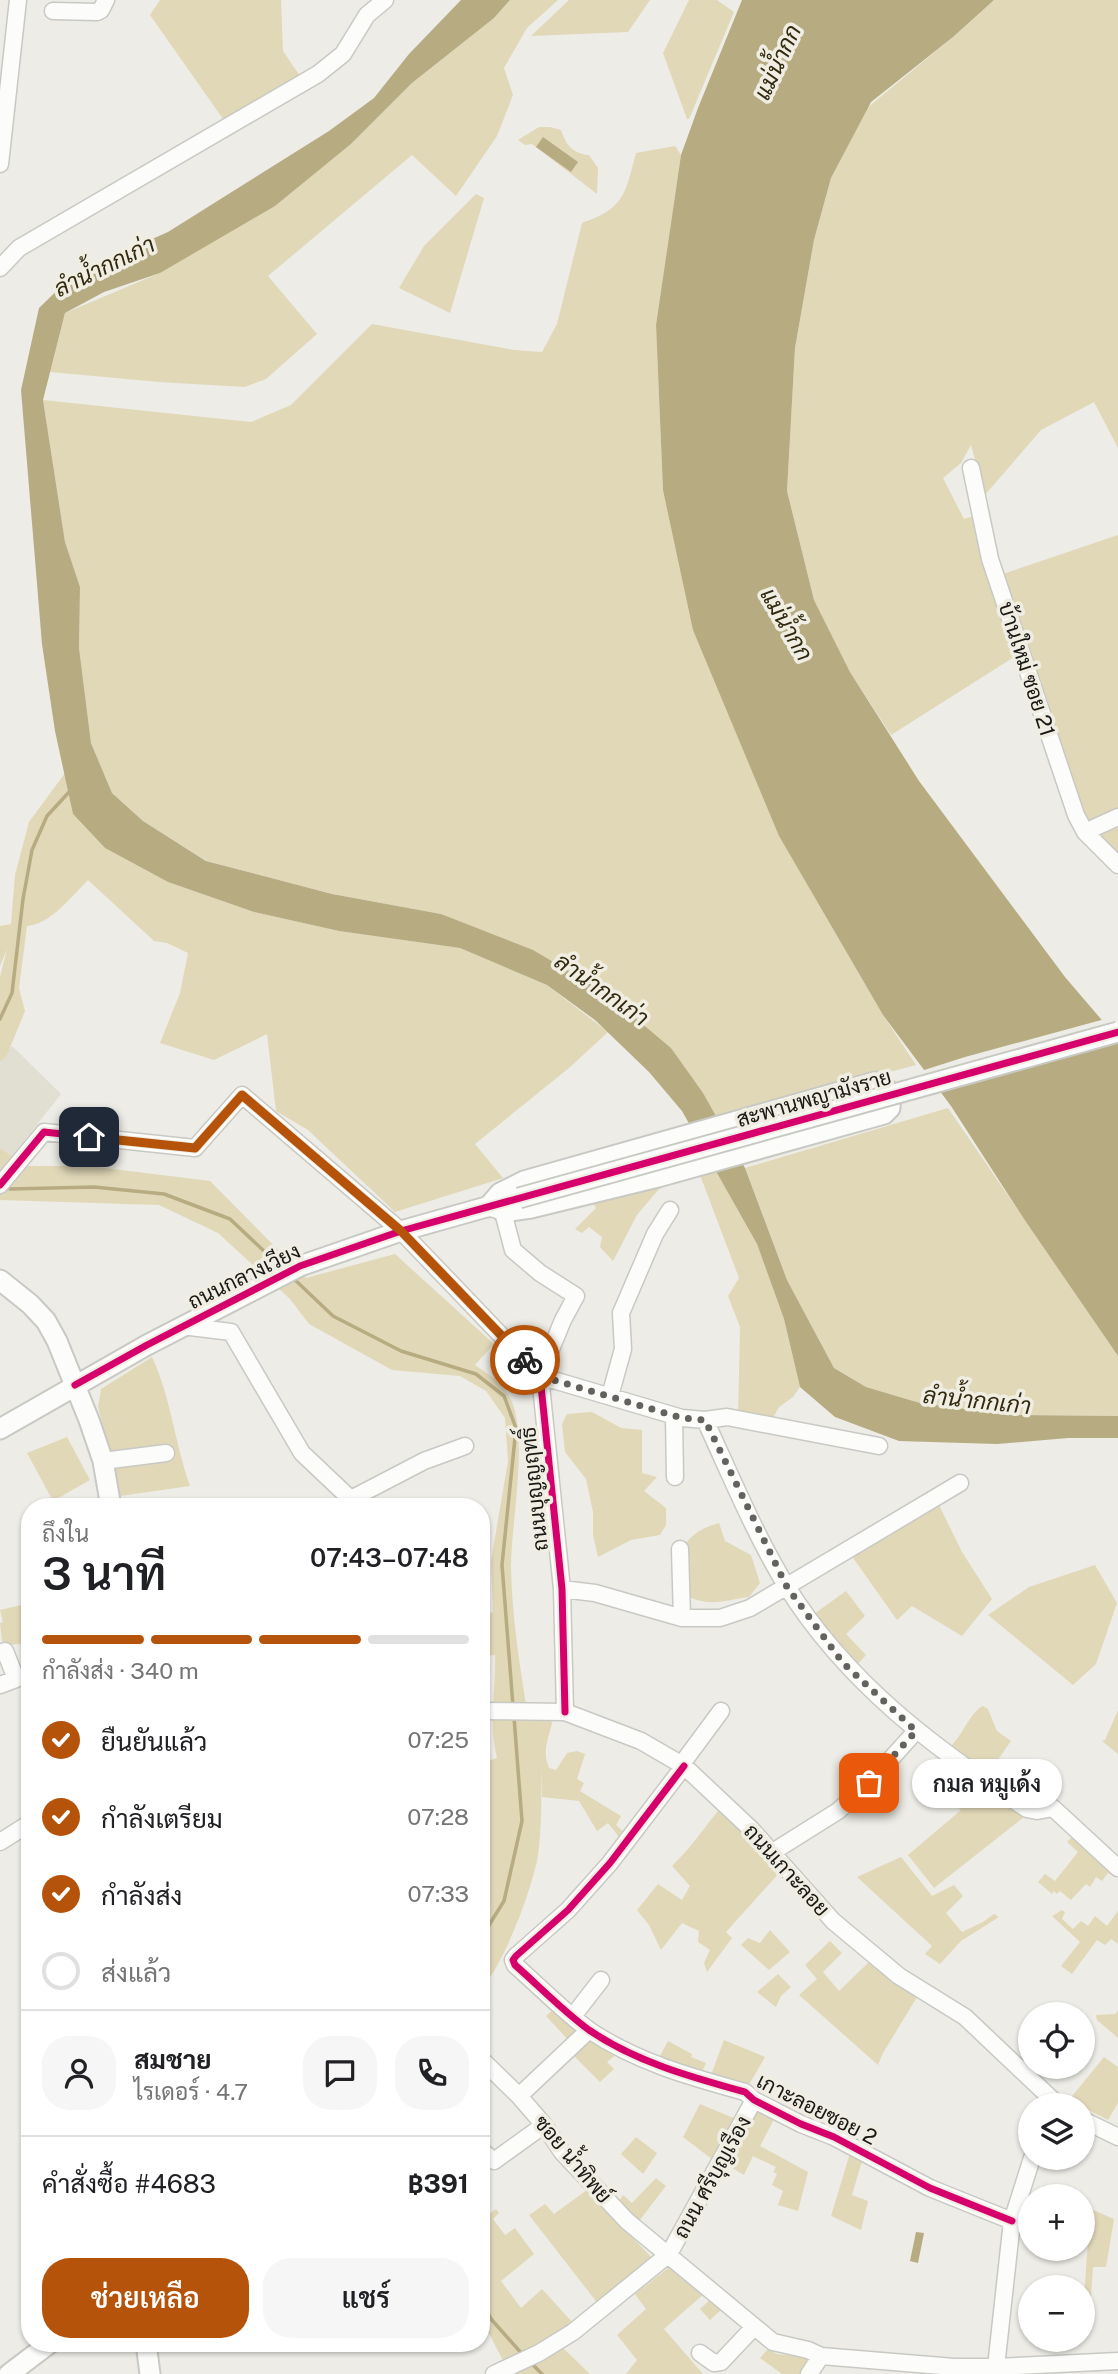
<!DOCTYPE html>
<html lang="th">
<meta charset="utf-8">
<style>
body{margin:0;font-family:"Public Sans",Sarabun,sans-serif;background:#f6f6f6;color:#202124;height:100vh;display:flex;flex-direction:column;font-size:26px;white-space:nowrap}
*{box-sizing:border-box;margin:0}
p{font-size:23px;color:#757577}
.icon{flex:none;width:38px;height:38px;fill:none;stroke:currentColor;stroke-width:2;stroke-linecap:round;stroke-linejoin:round}
.map{position:relative;flex:1;overflow:hidden}
.drawer{position:absolute;left:21px;top:1498px;width:469px;height:854px;display:flex;flex-direction:column;background:#fff;border-radius:28px;box-shadow:0 2px 5px #0004}
.drawer>*{flex:none}
.fabs{position:absolute;left:1018px;top:2002px;display:grid;gap:14px}
.fabs a{display:grid;place-items:center;width:77px;height:77px;border-radius:50%;background:#fff;box-shadow:0 2px 5px #0004;font-size:35px}
.pin{position:absolute;display:grid;place-items:center;width:60px;height:60px;color:#fff;margin:-30px;border-radius:14px;box-shadow:0 4px 10px #0006}
.courier{position:absolute;display:grid;place-items:center;width:70px;height:70px;margin:-35px;border:5px solid #b45309;border-radius:50%;background:#fff;color:#222;box-shadow:0 2px 9px #0007}
.bubble{position:absolute;height:49px;border-radius:24px;background:#fff;box-shadow:0 2px 5px #0004;font-size:23px;font-weight:600;line-height:49px;text-align:center}
.overview em{font-style:normal;font-weight:600}
.overview div{display:flex;flex-direction:column-reverse}
.overview{display:flex;align-items:center;justify-content:space-between;height:119px;padding:0 21px}
h1{font-size:46px;font-weight:600;line-height:52px}
.bar{display:grid;grid-template-columns:repeat(4,1fr);gap:10px 7px;align-content:center;height:84px;padding:0 21px}
.bar i{height:9px;border-radius:5px;background:#e0e0e0}
.bar .active{background:#b45309}
.bar p{grid-column:span 4}
.line{display:flex;align-items:center;gap:18px;padding:0 21px;border-top:2px solid #e0e0e0}
.line div{flex:1}
.round{display:grid;place-items:center;flex:none;width:74px;height:74px;border-radius:28px;background:#f6f6f6}
ol{padding:0 21px;list-style:none}
li{display:flex;align-items:center;gap:21px;height:77px}
li p{margin-inline-start:auto}
li .icon{padding:7px;border-radius:50%;background:#b45309;color:#fff;stroke-width:4}
li:last-child{color:#757577}
li i{width:38px;height:38px;border:4px solid #e0e0e0;border-radius:50%}
.action{display:flex;gap:14px;margin-top:auto;padding:14px 21px}
.action a{flex:1;height:80px;border-radius:28px;background:#b45309;color:#fff;font-size:28px;font-weight:600;line-height:80px;text-align:center}
.action a+a{background:#f6f6f6;color:#202124}
.map>svg:first-child{display:block}
</style>
<div class="map">
<svg width="1118" height="2374" viewBox="0 0 1118 2374">
<rect width="100%" height="100%" fill="#edece6"/>
<!-- built -->
<path fill="#e1ded2" d="M12,1046l49,48 -49,62 -12,-8v-86z"/>
<!-- green -->
<path fill="#e1d8b8" d="M160,0h121l2,51 21,31 -76,44 -78,-111z
M510,0h48l-31,28 -23,40 9,27 -16,41 -41,60 -44,-41 -144,121 49,58 -51,45 -21,8 -86,-5 -109,-10 15,-59 95,-40 192,-130 60,-60 82,-65z
M569,0h81l-22,32 -97,4z
M689,0h28l17,12 -45,107h-2l-24,-66z
M994,0h124v448l-24,-46 -53,28 -56,65 -14,-50 -10,18 -18,15 21,41 17,-5 16,62 121,-41v330l-33,-33 -63,-180 -131,83 -41,-63 -36,-72 -27,-109 8,-143 19,-108 17,-62 36,-70 86,-71z
M539,127h11l11,3c5,15 12,24 28,25l9,13 -1,26 -65,-50 -7,1 -7,-5z
M675,146l6,9 -25,170 7,165 116,346 104,179 33,50 -199,53 -46,-70 -230,-134 -109,-20 -125,-33 -64,-40 -31,-28 -21,-50 -12,-95 1,-61 -15,-45 -22,-142 208,22 40,-17 81,-81 142,26 28,2 15,-28 25,-101c43,-15 43,-29 54,-70z
M476,194l8,4 -34,115 -51,-25 25,-42z
M65,773l8,41 32,34 63,34 86,30 85,19 121,17 87,37 61,47 -39,36 -94,76 28,34 -108,34 -87,-82 -32,-19 -9,-77 -53,26 -54,-17 20,-50 8,-40 -21,-10 -13,-2 -66,-61c-16,16 -37,44 -61,46l-8,62 6,23 -18,44 -7,7v-85l7,-28 -7,17v-40l11,-2 4,-49 14,-53z
M948,1108l170,248v60l-106,-1 -92,-12 -54,-16 -32,-19 -47,-88 -42,-112z
M0,1148l27,18h62l121,15 96,97 89,-24 99,90 -19,21c14,9 30,21 37,37 16,40 -1,121 -1,166 1,50 9,99 17,149l21,-1 3,7c-4,17 -10,28 -3,45l7,2 11,-17 10,-2 8,3 -8,25 7,4 -4,8 41,25 -5,9 10,9 -7,3 -11,-14 -11,8 -18,-30 -37,-4v-29c-1,28 0,59 -4,87 -5,32 -35,112 -57,134v-226l16,-5c-9,-33 -1,-69 -2,-103l-14,1v-41l12,-3 -2,-51 17,-100 -3,-43 -19,-27 -26,-15 -68,-6 -83,-46 -19,-25 -72,-66 -59,-28 -159,-5z
M716,1171l41,73 27,75 16,68 -7,10 -14,10 -10,18 -31,-6 2,-92 -12,-31 11,-18 -39,-103z
M664,1183l-27,32 -24,46 -13,-14 2,-10 -13,-10 -7,6 -7,-4 21,-21 -5,-7z
M152,1357c19,41 23,87 38,129l-70,10 -22,-89 3,-18z
M592,1412l29,16 21,2v43l15,4 -13,14 22,17v17l-6,10 -29,5 -33,17 -5,-22v-23l-7,-33 -21,-27 -3,-28 5,-10z
M67,1437l23,43 -37,21 -26,-48z
M937,1501l25,51 30,47 -30,37 -50,-30 -15,14 -46,-65z
M719,1523l6,18 26,14 9,28 -11,14c-28,4 -41,11 -68,-4 -3,-38 -3,-58 38,-70z
M1095,1565l22,38 -21,61 -23,21 -85,-70 41,-28z
M846,1591l19,25 -19,18 20,21 -10,11 -42,-52z
M30,1603v40l-22,2 -6,-4 -2,-18 3,-1 -3,-12z
M983,1706l5,3 9,22 14,10 -25,36 -37,-29c13,-11 21,-36 34,-42z
M1118,1710v44l-16,-13 3,-1z
M967,1779l57,38 -90,71 -26,-33 53,-45 -14,-10z
M721,1807l60,64 -55,61 6,6 -25,34 -3,-9 6,-13 -12,-8 1,-11 -17,-8 -21,27 -12,-25 -12,-15 21,-26 24,16 8,-14 -18,-20 17,-18z
M1073,1836l42,37 -2,3 -5,-3 -6,8 -6,-4 -6,10 -4,-3 -15,16 -11,-9 -3,3 -3,-3 -2,3 -14,-12 7,-8 10,7 23,-29 -11,-10z
M901,1857l31,39 22,-11 9,11 -17,17 16,19 21,-10 11,-8 5,3 -38,24 -21,23 -15,-10 7,-8 -75,-69z
M1062,1910l3,2 -3,7 11,10 8,-8 7,5 7,-10 12,10 11,-15v33l-7,-5 -6,6 -8,-5 -25,34 -11,-8 19,-24 -28,-26z
M770,1930l20,22 -21,18 -28,-25 7,-7 12,5z
M830,1941l12,12 -19,19 16,19 31,-30 20,19 27,17 -34,56 -5,12 -79,-70 18,-16 -12,-14z
M778,1974l13,13 -10,9 -5,11 -19,-15z
M557,2006l29,24 -15,13 -25,-27z
M1118,2011v27l-21,-18 -1,-5 19,-1z
M591,2034l27,19 -11,9 7,7 -14,13 -29,-29z
M724,2040l41,17 -18,31 -36,-13z
M668,2041l24,13 -1,3 15,6 -5,11 -43,-14z
M1104,2057l14,10v36l-10,17 -25,-13v-2l-14,-5z
M700,2104l36,15 -23,41 -30,-23z
M754,2111l20,8 -14,27 48,26 -10,39 -20,-6 5,-14 -11,-6 5,-11 -4,-2 3,-5 -23,-11 -9,19 -17,-10z
M636,2137l21,16 -14,21 -22,-20z
M850,2153l12,8 -10,34 16,6 -7,29 -30,-14z
M656,2178l10,8 -27,35 -20,-20 4,-6 9,8z
M587,2190l65,68 -53,47 -70,-90 16,-11 9,10z
M496,2209l3,4 -6,6 12,16 10,-7 19,26 -33,27 20,27 21,-19 32,35 -36,35 25,-11 27,26h-80l-29,-56v-99z
M1093,2210l21,9 -8,48h-13l-3,43h-7l6,-81z
M672,2265l33,28 -41,36 39,45h-77l11,-14 -20,-25 29,-26 -11,-15z
M711,2299l10,11 -11,10 -10,-11z
M768,2349l9,5 31,4 2,5 -8,11h-20l-22,-16z"/>
<!-- water -->
<path fill="#b6ab81" d="M461,0h49l-16,18 -82,65 -60,60 -77,63 -115,67 -56,19 -39,21 -22,87 22,142 15,45 -1,61 12,95 21,50 31,28 63,40 126,33 109,20 92,36 71,42 67,56 32,45 42,75 42,112 47,88 32,19 54,16 92,12 106,1v22h-50l-71,6 -98,-3 -64,-24 -35,-30 -16,-68 -27,-75 -75,-133 -33,-39 -54,-52 -48,-35 -87,-37 -121,-17 -85,-19 -86,-30 -63,-34 -32,-34 -18,-83 -13,-87 -21,-254 18,-82 36,-35 93,-41 161,-101 45,-33 35,-44z
M742,0h252l-41,37 -82,65 -40,76 -17,62 -19,108 -8,143 27,109 36,72 69,109 146,196 53,62v317l-94,-137 -73,-113 -68,-91 -104,-179 -86,-206 -30,-140 -7,-165 25,-170 17,-47z
M543,137l35,25 -7,10 -35,-25z
M916,2232l8,1 -6,30 -8,-2z"/>
<!-- pier -->
<path fill="#edece6" d="M1105,1019l13,15v8l-181,51 -16,-22 44,-14z"/>
<g fill="none" stroke-linecap="round" stroke-linejoin="round">
<!-- stream -->
<path stroke="#b6ab81" stroke-width="3.5" d="M0,1019l12,-26 11,-94 9,-49 15,-34 23,-25
M7,1186l3,3 84,-2 70,7 66,25 52,49
M293,1278l40,38 68,35 75,23 28,22 12,32 -14,137 11,141
M481,1938l23,-37 18,-80 -8,-104
M481,2298l10,21 32,36
M531,2363l11,11"/>
<defs>
<path id="minor" d="M53,11l44,1 4,-2 5,-10
M0,164l18,-164
M0,268l19,-20 299,-174 25,-20 24,-39 18,-15
M971,468l19,91 86,256 9,17 33,-15
M1085,832l33,33
M0,1185l44,-53 151,16 47,-53 159,136 139,145 22,213 3,123
M494,1209l9,3 10,38 27,23 36,23 -13,24 -23,56
M182,1326l49,6 71,121 57,54
M540,1376l142,42 23,2c25,54 51,117 82,167 60,96 147,161 240,222l10,2 16,-3 65,60
M610,1396l13,-47 -2,-36 34,-79 15,-24
M674,1416l1,61
M705,1420l22,-3 152,29
M103,1461l63,-8
M351,1499l73,-38 41,-15
M680,1549l2,69
M562,1589l33,4 87,25h38l30,-10 210,-125
M0,1685l16,-6 -11,-28
M481,1711l84,1 76,29 43,25 68,64 81,91 66,55 66,41 93,88
M681,1765l40,-54
M684,1766l-74,97 -42,47 -52,46 -3,4 2,5c24,21 48,46 74,65 47,32 102,47 156,62l9,8 47,24 33,13 96,51 82,33
M0,1842l30,-19
M771,1853l67,-42 31,-28 47,-52
M573,2016l28,-36
M481,2059l38,37 25,29 18,27 65,69 146,121 35,8 13,6 133,11h42l122,-6
M519,2096l70,-66
M1083,2120l35,17
M481,2150l13,11 50,-36
M700,2353l14,10 7,-1 33,-35
M996,2367l16,-146 20,-63
M494,2374l45,-21 34,-21 96,-78 85,-154
M809,2374l12,-18"/>
<path id="major" d="M488,1207l12,-14 24,-12 351,-99c13,3 16,13 15,26l-6,6 -226,63 -127,31 -28,4
M0,1280l30,24 16,17 11,20 32,79 14,41 8,46
M0,1429l147,-84 153,-79 101,-35 96,-27
M146,2343l4,31
M9,2374l41,-31"/>
</defs>
<!-- minor casing -->
<use href="#minor" stroke="#c9c9c4" stroke-width="19"/>
<!-- major casing -->
<use href="#major" stroke="#c9c9c4" stroke-width="23"/>
<!-- minor -->
<use href="#minor" stroke="#fcfcfb" stroke-width="16"/>
<!-- major -->
<use href="#major" stroke="#fcfcfb" stroke-width="19"/>
<defs>
<path id="major-bridge" d="M519,1198l599,-166"/>
</defs>
<!-- major-bridge casing -->
<use href="#major-bridge" stroke="#c9c9c4" stroke-width="23" stroke-linecap="butt"/>
<!-- major-bridge -->
<use href="#major-bridge" stroke="#fcfcfb" stroke-width="19"/>
<defs>
<path id="cycleway" d="M0,1185l44,-53 151,16 47,-53 159,136 139,145 22,213 3,123
M75,1385l72,-40 153,-79 101,-35 717,-199
M684,1766l-74,97 -42,47 -52,46 -3,4 2,5c24,21 48,46 74,65 47,32 102,47 156,62l9,8 47,24 33,13 96,51 82,33"/>
</defs>
<!-- cycleway casing -->
<use href="#cycleway" stroke="#f0ede3" stroke-width="11"/>
<!-- cycleway -->
<use href="#cycleway" stroke="#d6006c" stroke-width="7"/>
</g>
<g fill="none" stroke-linecap="round" stroke-linejoin="round">
<!-- done -->
<path stroke="#63625e" stroke-width="7" stroke-dasharray="0 12.6" d="M525,1360l15,16 142,42 23,2 82,167 56,76 73,68 -47,52"/>
<!-- route -->
<path stroke="#b45309" stroke-width="9" d="M89,1137l106,11 47,-53 159,136 124,129"/>
</g>
<g text-anchor="middle" dominant-baseline="central" stroke-width="7" stroke-linejoin="round" paint-order="stroke">
<!-- street labels -->
<g font-size="21" fill="#191814" stroke="#f0ede3">
<text transform="translate(1027 669) rotate(72)">บ้านใหม่ ซอย 21</text>
<text transform="translate(814 1098) rotate(-16)">สะพานพญามังราย</text>
<text transform="translate(244 1276) rotate(-26)">ถนนกลางเวียง</text>
<text transform="translate(534 1489) rotate(-96)">ถนนบุญญฤทธิ์</text>
<text transform="translate(787 1870) rotate(48)">ถนนเกาะลอย</text>
<text transform="translate(817 2109) rotate(27)">เกาะลอยซอย 2</text>
<text transform="translate(573 2159) rotate(50)">ซอย น้ำทิพย์</text>
<text transform="translate(712 2177) rotate(-61)">ถนน ศรีบุญเรือง</text>
</g>
<!-- water labels -->
<g font-size="23" font-style="italic" fill="#31290e" stroke="#f0ede3">
<text transform="translate(777 62) rotate(-65)">แม่น้ำกก</text>
<text transform="translate(104 266) rotate(-26)">ลำน้ำกกเก่า</text>
<text transform="translate(787 624) rotate(60)">แม่น้ำกก</text>
<text transform="translate(602 989) rotate(35)">ลำน้ำกกเก่า</text>
<text transform="translate(977 1400) rotate(6)">ลำน้ำกกเก่า</text>
</g>
</g>
</svg>
<div class="fabs">
<a><svg class="icon" aria-label="locate" viewBox="0 0 24 24"><circle cx="12" cy="12" r="6"/><path d="M12 2v4M12 18v4M2 12h4M18 12h4"/></svg></a>
<a><svg class="icon" aria-label="layers" viewBox="0 0 24 24"><path d="M12 4l9 5-9 5-9-5zM3 14l9 5 9-5"/></svg></a>
<a>+</a>
<a>−</a>
</div>
<div class="pin" style="left:869px;top:1783px;background:#ea580c"><svg class="icon" aria-label="bag" viewBox="0 0 24 24"><path d="M5 8h14l-1 12H6zM9 8a3 3 0 0 1 6 0"/></svg></div>
<div class="pin" style="left:89px;top:1137px;background:#1f2937"><svg class="icon" aria-label="home" viewBox="0 0 24 24"><path d="M3 11l9-7 9 7M6 9v11h12V9"/></svg></div>
<div class="courier" style="left:525px;top:1360px"><svg class="icon" aria-label="bike" viewBox="0 0 24 24"><circle cx="6" cy="16" r="4"/><circle cx="18" cy="16" r="4"/><path d="M6 16l4-8h5l3 8M10 8l3 8H6M13 5h3"/></svg></div>
<div class="bubble" style="left:912px;top:1759px;width:150px">กมล หมูเด้ง</div>
<section class="drawer">
<div class="overview"><div><h1>3 นาที</h1><p>ถึงใน</p></div><em>07:43–07:48</em></div>
<div class="bar"><i class="active"></i><i class="active"></i><i class="active"></i><i></i><p>กำลังส่ง · 340 m</p></div>
<ol>
<li><svg class="icon" aria-label="check" viewBox="0 0 24 24"><path d="M5 12l5 5 9-10"/></svg>ยืนยันแล้ว<p>07:25</p></li>
<li><svg class="icon" aria-label="check" viewBox="0 0 24 24"><path d="M5 12l5 5 9-10"/></svg>กำลังเตรียม<p>07:28</p></li>
<li><svg class="icon" aria-label="check" viewBox="0 0 24 24"><path d="M5 12l5 5 9-10"/></svg>กำลังส่ง<p>07:33</p></li>
<li><i></i>ส่งแล้ว</li>
</ol>
<div class="line" style="height:126px"><a class="round"><svg class="icon" aria-label="person" viewBox="0 0 24 24"><circle cx="12" cy="8" r="4"/><path d="M4 21q1-7 8-7t8 7"/></svg></a><div><b>สมชาย</b><p>ไรเดอร์ · 4.7</p></div><a class="round"><svg class="icon" aria-label="chat" viewBox="0 0 24 24"><path d="M4 5h16v11H9l-5 4z"/></svg></a><a class="round"><svg class="icon" aria-label="phone" viewBox="0 0 24 24"><path d="M5 4h4l2 5-3 2q2 4 5 5l2-3 5 2v4C11 20 4 13 5 4z"/></svg></a></div>
<div class="line" style="height:91px"><div>คำสั่งซื้อ #4683</div><b>฿391</b></div>
<div class="action"><a>ช่วยเหลือ</a><a>แชร์</a></div>
</section>
</div>
